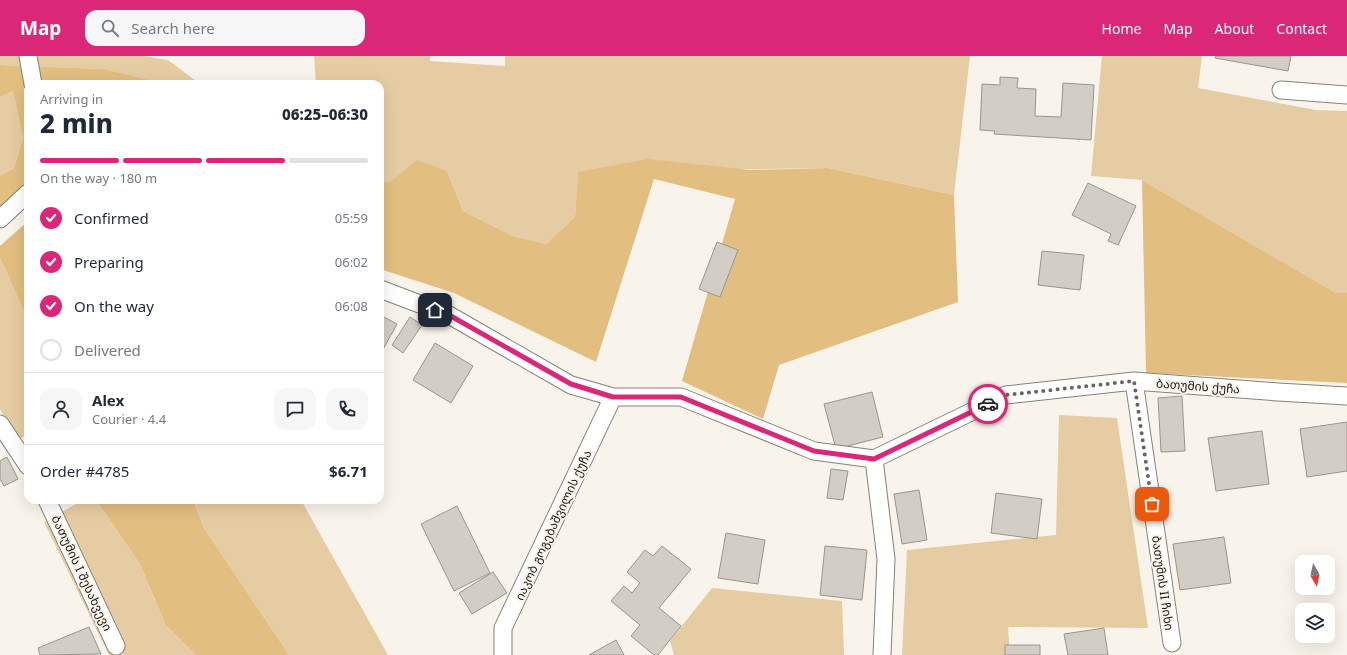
<!DOCTYPE html>
<meta charset="utf-8">
<style>
body{margin:0;font-family:Georgia,"Noto Sans Georgian",serif;background:#f6f6f7;color:#1f2937;height:100vh;display:flex;flex-direction:column;font-size:15px;white-space:nowrap}
*{box-sizing:border-box;margin:0}
p{font-size:13px;color:#747a83}
.icon{flex:none;width:22px;height:22px;fill:none;stroke:currentColor;stroke-width:2;stroke-linecap:round;stroke-linejoin:round}
.map{position:relative;flex:1;overflow:hidden}
.side{position:absolute;left:24px;top:24px;width:360px;height:424px;display:flex;flex-direction:column;background:#fff;border-radius:12px;box-shadow:0 4px 16px #0002}
.side>*{flex:none}
.needle{width:26px;rotate:171deg}
.buttons{position:absolute;left:1295px;top:499px;display:grid;gap:8px}
.buttons a{display:grid;place-items:center;width:40px;height:40px;border-radius:8px;background:#fff;box-shadow:0 4px 16px #0002;font-size:20px}
.pin{position:absolute;display:grid;place-items:center;width:34px;height:34px;color:#fff;margin:-17px;border-radius:8px;box-shadow:0 2px 6px #0006}
.courier{position:absolute;display:grid;place-items:center;width:40px;height:40px;margin:-20px;border:3px solid #db2777;border-radius:50%;background:#fff;color:#222;box-shadow:0 1px 5px #0007}
.head em{font-style:normal;font-weight:800}
.head div{display:flex;flex-direction:column-reverse}
.head{display:flex;align-items:center;justify-content:space-between;height:68px;padding:0 16px}
h1{font-size:26px;font-weight:800;line-height:30px}
.bar{display:grid;grid-template-columns:repeat(4,1fr);gap:6px 4px;align-content:center;height:48px;padding:0 16px}
.bar i{height:5px;border-radius:3px;background:#e0e1e3}
.bar .selected{background:#db2777}
.bar p{grid-column:span 4}
.line{display:flex;align-items:center;gap:10px;padding:0 16px;border-top:1px solid #e0e1e3}
.line div{flex:1}
.round{display:grid;place-items:center;flex:none;width:42px;height:42px;border-radius:12px;background:#f6f6f7}
ol{padding:0 16px;list-style:none}
li{display:flex;align-items:center;gap:12px;height:44px}
li p{margin-inline-start:auto}
li .icon{padding:4px;border-radius:50%;background:#db2777;color:#fff;stroke-width:4}
li:last-child{color:#747a83}
li i{width:22px;height:22px;border:2px solid #e0e1e3;border-radius:50%}
header{display:flex;align-items:center;gap:24px;box-sizing:border-box;height:56px;padding:0 20px;background:#db2777;color:#fff}
header strong{font-size:19px}
nav{display:flex;gap:22px;margin-inline-start:auto;font-size:14px}
.search{width:280px;height:36px;background:#f6f6f7;display:flex;align-items:center;gap:10px;box-sizing:border-box;padding:0 14px;border-radius:12px;color:#747a83;font-size:15px}
.map>svg:first-child{display:block}
</style>
<header>
<strong>Map</strong>
<div class="search"><svg class="icon" aria-label="search" viewBox="0 0 24 24"><circle cx="10" cy="10" r="6"/><path d="M15 15l6 6"/></svg>Search here</div>
<nav><a>Home</a><a>Map</a><a>About</a><a>Contact</a></nav>
</header>
<div class="map">
<svg width="1347" height="599" viewBox="0 0 1347 599">
<rect width="100%" height="100%" fill="#f9f4eb"/>
<!-- green -->
<path fill="#e6cca2" d="M0,0h144l24,4 32,24h-39l-57,-15 -104,-4z
M314,0h116v5l75,5v-10h465l-16,139 -126,-27 -250,4 -3,45 -29,27 -33,-8 -50,-25 -16,-40 -57,11 -10,-1v-97h-64z
M1102,0h100l-4,32 118,22 31,1v182h-11l-194,-113 -51,-4z
M13,35l10,47 -9,30 -14,8v-79z
M0,202l28,62v114l-12,7 -16,-32z
M1059,359l58,3 31,210 -140,-1 2,28h-108l5,-105 149,-15z
M83,444h13l44,64 25,60 31,31h-87l-65,-133z
M193,444h108l87,155h-99l-85,-127z
M712,532l130,13 2,54h-170l-4,-14z"/>
<!-- forest -->
<path fill="#e2be80" d="M0,9l104,4 57,14 -133,1v97l-28,28v-33l14,-8 9,-30 -10,-47 -13,6z
M648,103l101,11 79,-2 126,27 4,107 -179,63 -16,54 -81,-38 53,-182 -81,-20 -58,183 -142,-69 -74,-24v-88l10,1 27,-22 30,11 16,40 50,25 33,8 29,-27 3,-45z
M1142,124l194,113h11v90l-201,-10z
M28,165v99l-28,-62v-12z
M96,444h97l11,28 85,127h-93l-31,-31 -25,-60z"/>
<!-- building -->
<path fill="#d3cec5" stroke="#9a958d" d="M1216,0h75l-3,15 -73,-13z
M1000,21l18,1 -1,10 19,1 -1,27 26,1 2,-34 31,2 -3,55 -97,-6 1,-3 -15,-1 2,-46 18,1z
M1088,127l48,23 -18,39 -10,-4 3,-7 -39,-19z
M717,186l21,8 -18,47 -21,-8z
M1042,195l42,4 -4,35 -42,-5z
M380,259l17,9 -17,31z
M410,261l12,8 -19,28 -11,-8z
M435,287l38,23 -22,37 -38,-23z
M872,336l11,45 -47,12 -12,-45z
M1182,340l3,55 -24,1 -3,-54z
M1347,366v49l-40,6 -7,-48z
M1262,375l7,53 -53,7 -8,-53z
M7,401l11,22 -14,7 -4,-7v-18z
M831,413l17,2 -5,29 -16,-2z
M919,434l8,50 -25,4 -8,-50z
M996,437l46,6 -5,40 -46,-6z
M457,450l33,67 -36,18 -33,-67z
M726,477l39,7 -7,44 -40,-6z
M1224,481l7,46 -51,7 -7,-46z
M662,490l29,23 -32,39 22,18 -23,29h-4l-23,-19 9,-11 -29,-24 13,-15 8,7 8,-10 -13,-11 18,-22 8,6z
M825,490l42,4 -5,50 -42,-5z
M493,516l14,21 -35,21 -13,-21z
M89,571l12,27 -61,1 -2,-7z
M1104,572l4,27h-40l-4,-21z
M616,584l8,15h-35z
M1005,589h35v10h-35z"/>
<g fill="none" stroke-linecap="round" stroke-linejoin="round">
<defs>
<path id="minor" d="M28,0l5,28
M1281,34l66,5
M0,163l28,-26
M380,233l69,26 122,70 42,12h68l133,54 60,8 132,-64 128,-14 144,11 69,4
M1134,325l38,262
M0,368l28,42
M874,403l12,100 -4,96
M47,444l69,146
M503,599v-27l110,-231"/>
</defs>
<!-- minor casing -->
<use href="#minor" stroke="#868179" stroke-width="19"/>
<!-- minor -->
<use href="#minor" stroke="#fff" stroke-width="17"/>
</g>
<g fill="none" stroke-linecap="round" stroke-linejoin="round">
<!-- done -->
<path stroke="#676560" stroke-width="4" stroke-dasharray="0 7.2" d="M988,348l18,-9 128,-14 18,123"/>
<!-- route -->
<path stroke="#db2777" stroke-width="5" d="M435,254l14,5 122,69 42,13h68l133,54 60,8 114,-55"/>
</g>
<g text-anchor="middle" dominant-baseline="central" stroke-width="4" stroke-linejoin="round" paint-order="stroke">
<!-- street labels -->
<g font-size="12" fill="#191815" stroke="#f9f4eb">
<text transform="translate(1198 330) rotate(4)">ბათუმის ქუჩა</text>
<text transform="translate(553 469) rotate(-65)">იაკობ გოგებაშვილის ქუჩა</text>
<text transform="translate(82 517) rotate(65)">ბათუმის I შესახვევი</text>
<text transform="translate(1163 527) rotate(82)">ბათუმის II ჩიხი</text>
</g>
</g>
</svg>
<div class="buttons">
<a><svg class="needle" viewBox="-14 -14 28 28"><path d="M0-13l5 13h-10z" fill="#e53935"/><path d="M0 13l5-13h-10z" fill="#747a83"/></svg></a>
<a><svg class="icon" aria-label="layers" viewBox="0 0 24 24"><path d="M12 4l9 5-9 5-9-5zM3 14l9 5 9-5"/></svg></a>
</div>
<div class="pin" style="left:1152px;top:448px;background:#ea580c"><svg class="icon" aria-label="bag" viewBox="0 0 24 24"><path d="M5 8h14l-1 12H6zM9 8a3 3 0 0 1 6 0"/></svg></div>
<div class="pin" style="left:435px;top:254px;background:#1f2937"><svg class="icon" aria-label="home" viewBox="0 0 24 24"><path d="M3 11l9-7 9 7M6 9v11h12V9"/></svg></div>
<div class="courier" style="left:988px;top:348px"><svg class="icon" aria-label="car" viewBox="0 0 24 24"><path d="M5 17H2v-5l4-1 3-4h7l3 4 3 1v5h-3M9 17h6M6 11h13"/><circle cx="7" cy="17" r="2"/><circle cx="17" cy="17" r="2"/></svg></div>
<section class="side">
<div class="head"><div><h1>2 min</h1><p>Arriving in</p></div><em>06:25–06:30</em></div>
<div class="bar"><i class="selected"></i><i class="selected"></i><i class="selected"></i><i></i><p>On the way · 180 m</p></div>
<ol>
<li><svg class="icon" aria-label="check" viewBox="0 0 24 24"><path d="M5 12l5 5 9-10"/></svg>Confirmed<p>05:59</p></li>
<li><svg class="icon" aria-label="check" viewBox="0 0 24 24"><path d="M5 12l5 5 9-10"/></svg>Preparing<p>06:02</p></li>
<li><svg class="icon" aria-label="check" viewBox="0 0 24 24"><path d="M5 12l5 5 9-10"/></svg>On the way<p>06:08</p></li>
<li><i></i>Delivered</li>
</ol>
<div class="line" style="height:72px"><a class="round"><svg class="icon" aria-label="person" viewBox="0 0 24 24"><circle cx="12" cy="8" r="4"/><path d="M4 21q1-7 8-7t8 7"/></svg></a><div><b>Alex</b><p>Courier · 4.4</p></div><a class="round"><svg class="icon" aria-label="chat" viewBox="0 0 24 24"><path d="M4 5h16v11H9l-5 4z"/></svg></a><a class="round"><svg class="icon" aria-label="phone" viewBox="0 0 24 24"><path d="M5 4h4l2 5-3 2q2 4 5 5l2-3 5 2v4C11 20 4 13 5 4z"/></svg></a></div>
<div class="line" style="height:52px"><div>Order #4785</div><b>$6.71</b></div>
</section>
</div>
